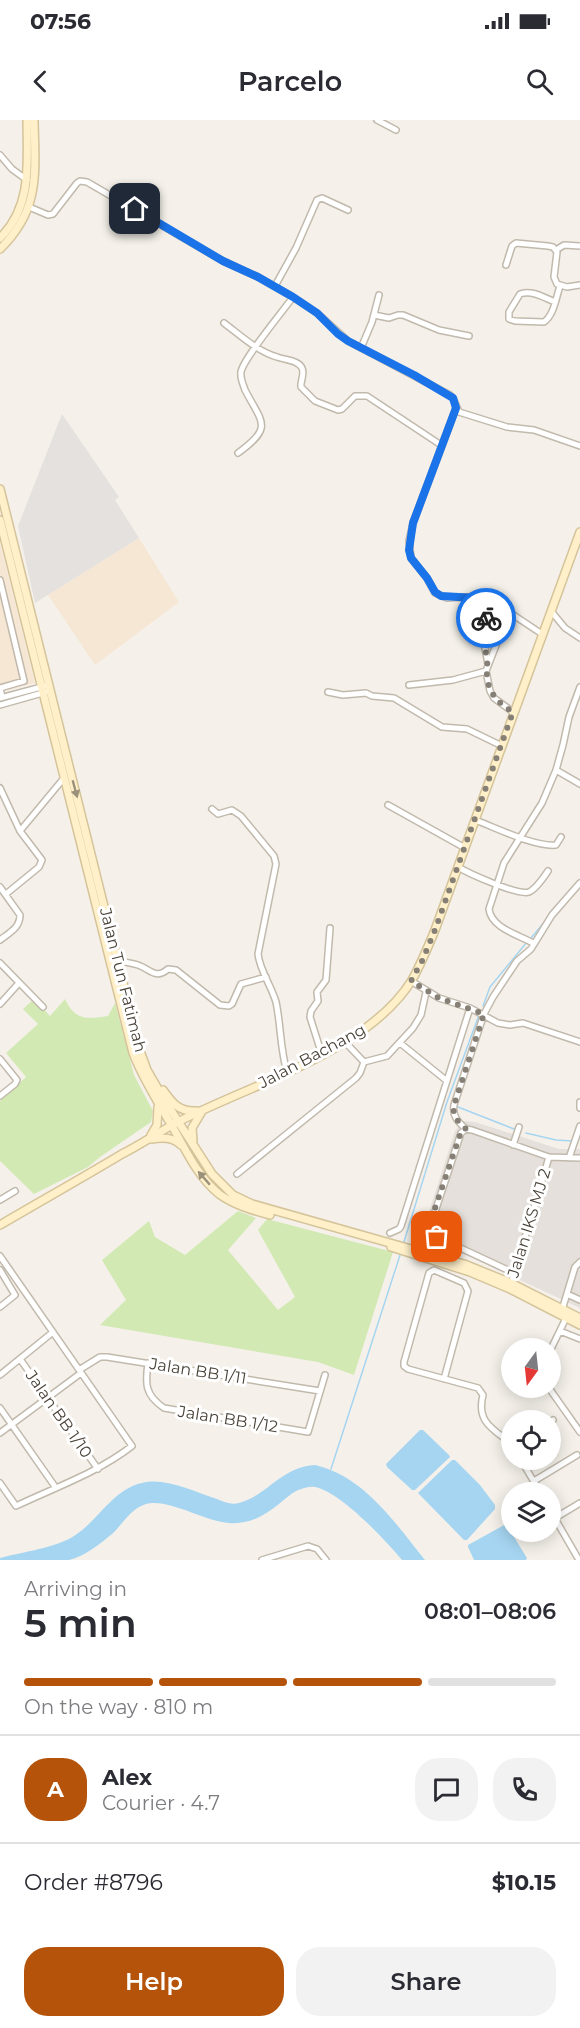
<!DOCTYPE html>
<meta charset="utf-8">
<style>
body{margin:0;font-family:Montserrat,sans-serif;background:#f2f2f3;color:#2b2b33;height:100vh;display:flex;flex-direction:column;font-size:22px;white-space:nowrap}
*{box-sizing:border-box;margin:0}
p{font-size:20px;color:#7c7c81}
.icon{flex:none;width:33px;height:33px;fill:none;stroke:currentColor;stroke-width:2;stroke-linecap:round;stroke-linejoin:round}
.map{position:relative;height:1440px;overflow:hidden}
.side{display:flex;flex-direction:column;background:#fff;flex:1}
.side>*{flex:none}
.needle{width:39px;rotate:195deg}
.fabs{position:absolute;left:501px;top:1218px;display:grid;gap:12px}
.fabs a{display:grid;place-items:center;width:60px;height:60px;border-radius:50%;background:#fff;box-shadow:0 3px 15px #0003;font-size:30px}
.pin{position:absolute;display:grid;place-items:center;width:51px;height:51px;color:#fff;margin:-26px;border-radius:12px;box-shadow:0 3px 9px #0006}
.courier{position:absolute;display:grid;place-items:center;width:60px;height:60px;margin:-30px;border:4px solid #1a73e8;border-radius:50%;background:#fff;color:#222;box-shadow:0 2px 8px #0007}
.headline em{font-style:normal;font-weight:600}
.headline div{display:flex;flex-direction:column-reverse}
.headline{display:flex;align-items:center;justify-content:space-between;height:102px;padding:0 24px}
h1{font-size:39px;font-weight:600;line-height:45px}
.bar{display:grid;grid-template-columns:repeat(4,1fr);gap:9px 6px;align-content:center;height:72px;padding:0 24px}
.bar i{height:8px;border-radius:4px;background:#e1e1e2}
.bar .current{background:#b45309}
.bar p{grid-column:span 4}
.line{display:flex;align-items:center;gap:15px;padding:0 24px;border-top:2px solid #e1e1e2}
.line div{flex:1}
.round{display:grid;place-items:center;flex:none;width:63px;height:63px;border-radius:24px;background:#f2f2f3}
.cta{display:flex;gap:12px;margin-top:auto;padding:12px 24px}
.cta a{flex:1;height:69px;border-radius:24px;background:#b45309;color:#fff;font-size:24px;font-weight:600;line-height:69px;text-align:center}
.cta a+a{background:#f2f2f3;color:#2b2b33}
.status{display:flex;justify-content:space-between;align-items:center;height:42px;padding:0 30px;background:#fff;direction:ltr}
.status svg{height:16px;fill:currentColor}
header{display:flex;justify-content:space-between;align-items:center;height:78px;padding:0 24px;background:#fff;font-size:27px;font-weight:600}
.map>svg:first-child{display:block}
</style>
<div class="status"><b>07:56</b><svg viewBox="0 0 49 12"><path d="M0 12V9h3v3zM5 12V6h3v6zM10 12V3h3v9zM15 12V0h3v12zM26 1h20v11H26zM47 4h2v5h-2z"/></svg></div>
<header><svg class="icon" aria-label="back" viewBox="0 0 24 24"><path d="M15 5l-7 7 7 7"/></svg>Parcelo<svg class="icon" aria-label="search" viewBox="0 0 24 24"><circle cx="10" cy="10" r="6"/><path d="M15 15l6 6"/></svg></header>
<div class="map">
<svg width="580" height="1440" viewBox="0 0 580 1440">
<rect width="100%" height="100%" fill="#f5f1ea"/>
<!-- commercial -->
<path fill="#f6e7d5" d="M139,418l40,64 -84,63 -47,-70z
M0,423l35,140 -35,9z"/>
<!-- industrial -->
<path fill="#e5e0db" d="M463,1001l12,1 84,27h21v159l-153,-71 -2,-13 30,-93z"/>
<!-- green -->
<path fill="#d2e9b3" d="M34,879l16,17 15,-17c10,22 22,20 43,17l7,-13 19,72 19,36 -2,11 -51,35 -12,10 -54,27 -34,-33v-60l26,-24 -20,-24 32,-29 -15,-15z
M238,1091l18,7 -28,32 50,60 17,-13 -37,-67 9,-11 126,33 -39,123 -36,-13 -218,-37 26,-25 -24,-40 47,-39 6,16 30,18z"/>
<!-- parking -->
<path fill="#e4e1de" d="M62,294l57,83 -4,3 24,38 -104,65 -17,-77z"/>
<!-- water -->
<path fill="#a6d5f1" d="M420,1310h3l26,25 1,2 -35,33h-3l-25,-23 -1,-3z
M452,1340h3l25,25 15,20v4l-28,31h-3l-46,-47z
M315,1345c49,11 80,58 110,95h-23c-17,-20 -61,-68 -87,-73 -9,-1 -18,3 -25,8 -19,15 -34,30 -61,28 -23,-1 -61,-25 -83,-19 -16,5 -23,20 -34,30 -12,10 -27,22 -43,26 -6,0 -13,0 -19,0 -16,0 -33,0 -50,0v-2c22,-6 55,-10 74,-22 24,-15 39,-47 68,-53 24,-6 52,9 75,16 7,3 14,6 22,4 29,-8 42,-36 76,-38z
M506,1404l21,34 -1,2h-52l-6,-13v-2z"/>
<g fill="none" stroke-linecap="round" stroke-linejoin="round">
<!-- stream -->
<path stroke="#a6d5f1" stroke-width="1.5" d="M531,818l16,-19
M483,886l7,-19 37,-45
M458,987l56,22
M526,1013l30,7 16,1
M403,1125l44,-143 32,-87
M331,1349l70,-217"/>
<defs>
<path id="street" d="M377,0l19,10
M0,35l12,14 15,11
M29,87l19,8 5,-1 24,-31 3,-2 7,1 136,79 35,16 35,20 24,16 31,28 102,54 3,3 6,14 48,15 27,3 46,16
M556,130l8,-5 16,1
M506,145l6,-19 4,-3 32,3 5,1 4,5 -3,25 3,7 10,3 13,-2
M275,166l21,-38 21,-48 5,-2 26,12
M555,182c-12,-5 -23,-12 -35,-8l-11,18v7l6,2 29,1c10,-7 12,-24 16,-36
M374,195l15,3 9,-3h5l36,15 30,6
M224,203c16,12 33,28 53,34 8,3 21,3 25,11 3,6 -2,14 -1,19l14,14 23,9 4,-1 13,-13h12l74,49
M361,228l11,-26 7,-27
M456,288l-43,115 -4,18 2,17 16,20 8,15 12,5 22,-1 15,3 25,12 33,22
M238,333c36,-26 24,-30 7,-63 -2,-6 -5,-12 -4,-18 2,-13 42,-61 52,-75
M0,460l24,101 -24,7 2,9
M551,491l14,17 15,10
M509,492l-23,59 4,20 4,7 19,14
M488,544l-6,-32 10,-28
M409,565l44,-5 33,-9
M328,572l15,3 23,-2 6,3 22,2 48,29 25,2 35,17
M0,578l45,-12
M0,585l46,-13
M556,650l24,14
M0,668l20,43 22,29 -3,7 -33,27
M388,685l77,43
M212,689l6,5 14,-4 9,6 33,40 2,8 -18,90c2,17 13,31 18,48 5,23 4,47 11,70
M475,700c22,8 59,27 81,25l5,-8
M20,711l44,-53
M458,747c10,6 60,29 71,25 7,-3 15,-15 19,-21
M0,767l20,28c0,13 -11,18 -20,25
M533,823c-14,-8 -42,-15 -44,-34l15,-46 38,-60 14,-33 7,-25 6,-28 11,-30
M118,841c7,1 13,2 20,4 12,4 18,15 30,4l8,1 44,35 9,1 3,-2 9,-20 25,-7
M0,843l43,44
M411,861l28,17 31,10 28,15 12,2 13,-2 57,19
M0,884l19,-21
M400,923l47,38
M322,935l-12,-38 1,-6 7,-10 -1,-9 9,-12 4,-52
M0,939l17,21 -2,4 -15,12
M364,942l23,-6 26,-28 8,-13 5,-23
M580,982v6
M466,1009c-8,-7 -14,-13 -12,-24l30,-91 9,-17 24,-36 14,-12 21,-34 28,-32
M513,1025l6,-18
M569,1038l11,-32
M237,1054l119,-96 4,-5 4,-11 -19,-20
M0,1080l15,-9
M390,1113l9,-4 2,-3 69,-218
M0,1136l132,190c-35,27 -76,41 -116,60l-16,-23
M0,1150l15,25 -15,12
M514,1153l-77,-36 -7,-10 31,-94 5,-4 6,1 77,27 31,1
M511,1164l38,-127
M567,1174l13,6
M562,1190l13,-43 5,-5
M560,1211l20,8
M550,1231l16,-33
M20,1239l78,110
M148,1243c-3,21 -3,32 16,45l144,24 17,-57
M79,1250l21,-13h7l213,34
M0,1255l53,-43
M444,1259l24,-88 -4,-8 -30,-13 -5,3 -25,89v4l4,3 70,19 5,7c-7,27 10,34 29,49
M549,1268l31,44
M0,1288l56,80
M550,1302l3,-2
M0,1313l81,-60
M521,1340l19,32
M534,1361l43,-26
M550,1390l29,50
M555,1398l25,-15
M262,1440l46,-14 9,3 9,11"/>
<path id="secondary" d="M0,118c33,-32 27,-76 27,-118
M0,129c41,-40 35,-77 34,-129
M0,369l140,562 7,19 18,31 47,73 21,21 19,9 212,60 47,19 69,35
M0,400l133,533c10,26 25,49 39,73 14,24 25,50 47,68 15,11 33,16 51,21
M163,970c10,14 16,22 34,21
M151,1015l6,-10 1,-18
M152,1019c11,-2 21,-2 29,6
M193,1021l-1,-13 9,-15
M0,1105c41,-24 82,-47 122,-71 18,-9 34,-20 52,-30 72,-38 194,-72 238,-144 9,-16 16,-33 23,-50l145,-398
M391,1127l79,25 40,17 70,36"/>
</defs>
<!-- street casing -->
<use href="#street" stroke="#c1b9ac" stroke-width="8"/>
<!-- secondary casing -->
<use href="#secondary" stroke="#d5c49a" stroke-width="10"/>
<!-- street -->
<use href="#street" stroke="#fff" stroke-width="5"/>
<!-- secondary -->
<use href="#secondary" stroke="#fff0ca" stroke-width="7"/>
</g>
<!-- one-way arrows -->
<defs><path id="oneway-solid" d="M-6-.8H1V-3.2L6.5 0L1 3.2V.8H-6Z" transform="scale(1.5)"/></defs>
<g fill="#9b907a">
<use href="#oneway-solid" transform="translate(75 669) rotate(75)"/>
<use href="#oneway-solid" transform="translate(204 1058) rotate(-131)"/>
</g>
<g fill="none" stroke-linecap="round" stroke-linejoin="round">
<!-- done -->
<path stroke="#857f76" stroke-width="6" stroke-dasharray="0 10.8" d="M437,1117l-7,-10 1,-7 30,-88 5,-3c-8,-7 -14,-13 -12,-24l30,-91 -45,-16 -28,-17 11,-20 13,-31 78,-218c-15,-9 -25,-19 -26,-37 -1,-5 1,-10 0,-15 -2,-16 -7,-26 -1,-42"/>
<!-- route -->
<path stroke="#1a73e8" stroke-width="8" d="M135,89l88,52 35,16 35,20 24,16 21,21 10,7 66,34 39,23 3,10 -43,115 -4,27 2,8 16,20 8,14 6,4 36,2 15,6 -6,14"/>
</g>
<g text-anchor="middle" dominant-baseline="central" stroke-width="6" stroke-linejoin="round" paint-order="stroke">
<!-- street labels -->
<g font-size="16" fill="#494238" stroke="#fff">
<text transform="translate(123 860) rotate(76)">Jalan Tun Fatimah</text>
<text transform="translate(312 936) rotate(-28)">Jalan Bachang</text>
<text transform="translate(529 1103) rotate(-73)">Jalan IKS MJ 2</text>
<text transform="translate(198 1251) rotate(9)">Jalan BB 1/11</text>
<text transform="translate(59 1294) rotate(55)">Jalan BB 1/10</text>
<text transform="translate(228 1299) rotate(9)">Jalan BB 1/12</text>
</g>
</g>
</svg>
<div class="fabs">
<a><svg class="needle" viewBox="-14 -14 28 28"><path d="M0-13l5 13h-10z" fill="#e53935"/><path d="M0 13l5-13h-10z" fill="#7c7c81"/></svg></a>
<a><svg class="icon" aria-label="locate" viewBox="0 0 24 24"><circle cx="12" cy="12" r="6"/><path d="M12 2v4M12 18v4M2 12h4M18 12h4"/></svg></a>
<a><svg class="icon" aria-label="layers" viewBox="0 0 24 24"><path d="M12 4l9 5-9 5-9-5zM3 14l9 5 9-5"/></svg></a>
</div>
<div class="pin" style="left:437px;top:1117px;background:#ea580c"><svg class="icon" aria-label="bag" viewBox="0 0 24 24"><path d="M5 8h14l-1 12H6zM9 8a3 3 0 0 1 6 0"/></svg></div>
<div class="pin" style="left:135px;top:89px;background:#1f2937"><svg class="icon" aria-label="home" viewBox="0 0 24 24"><path d="M3 11l9-7 9 7M6 9v11h12V9"/></svg></div>
<div class="courier" style="left:486px;top:498px"><svg class="icon" aria-label="bike" viewBox="0 0 24 24"><circle cx="6" cy="16" r="4"/><circle cx="18" cy="16" r="4"/><path d="M6 16l4-8h5l3 8M10 8l3 8H6M13 5h3"/></svg></div>
</div>
<section class="side">
<div class="headline"><div><h1>5 min</h1><p>Arriving in</p></div><em>08:01–08:06</em></div>
<div class="bar"><i class="current"></i><i class="current"></i><i class="current"></i><i></i><p>On the way · 810 m</p></div>
<div class="line" style="height:108px"><b class="round" style="background:#b45309;color:#fff">A</b><div><b>Alex</b><p>Courier · 4.7</p></div><a class="round"><svg class="icon" aria-label="chat" viewBox="0 0 24 24"><path d="M4 5h16v11H9l-5 4z"/></svg></a><a class="round"><svg class="icon" aria-label="phone" viewBox="0 0 24 24"><path d="M5 4h4l2 5-3 2q2 4 5 5l2-3 5 2v4C11 20 4 13 5 4z"/></svg></a></div>
<div class="line" style="height:78px"><div>Order #8796</div><b>$10.15</b></div>
<div class="cta"><a>Help</a><a>Share</a></div>
</section>
